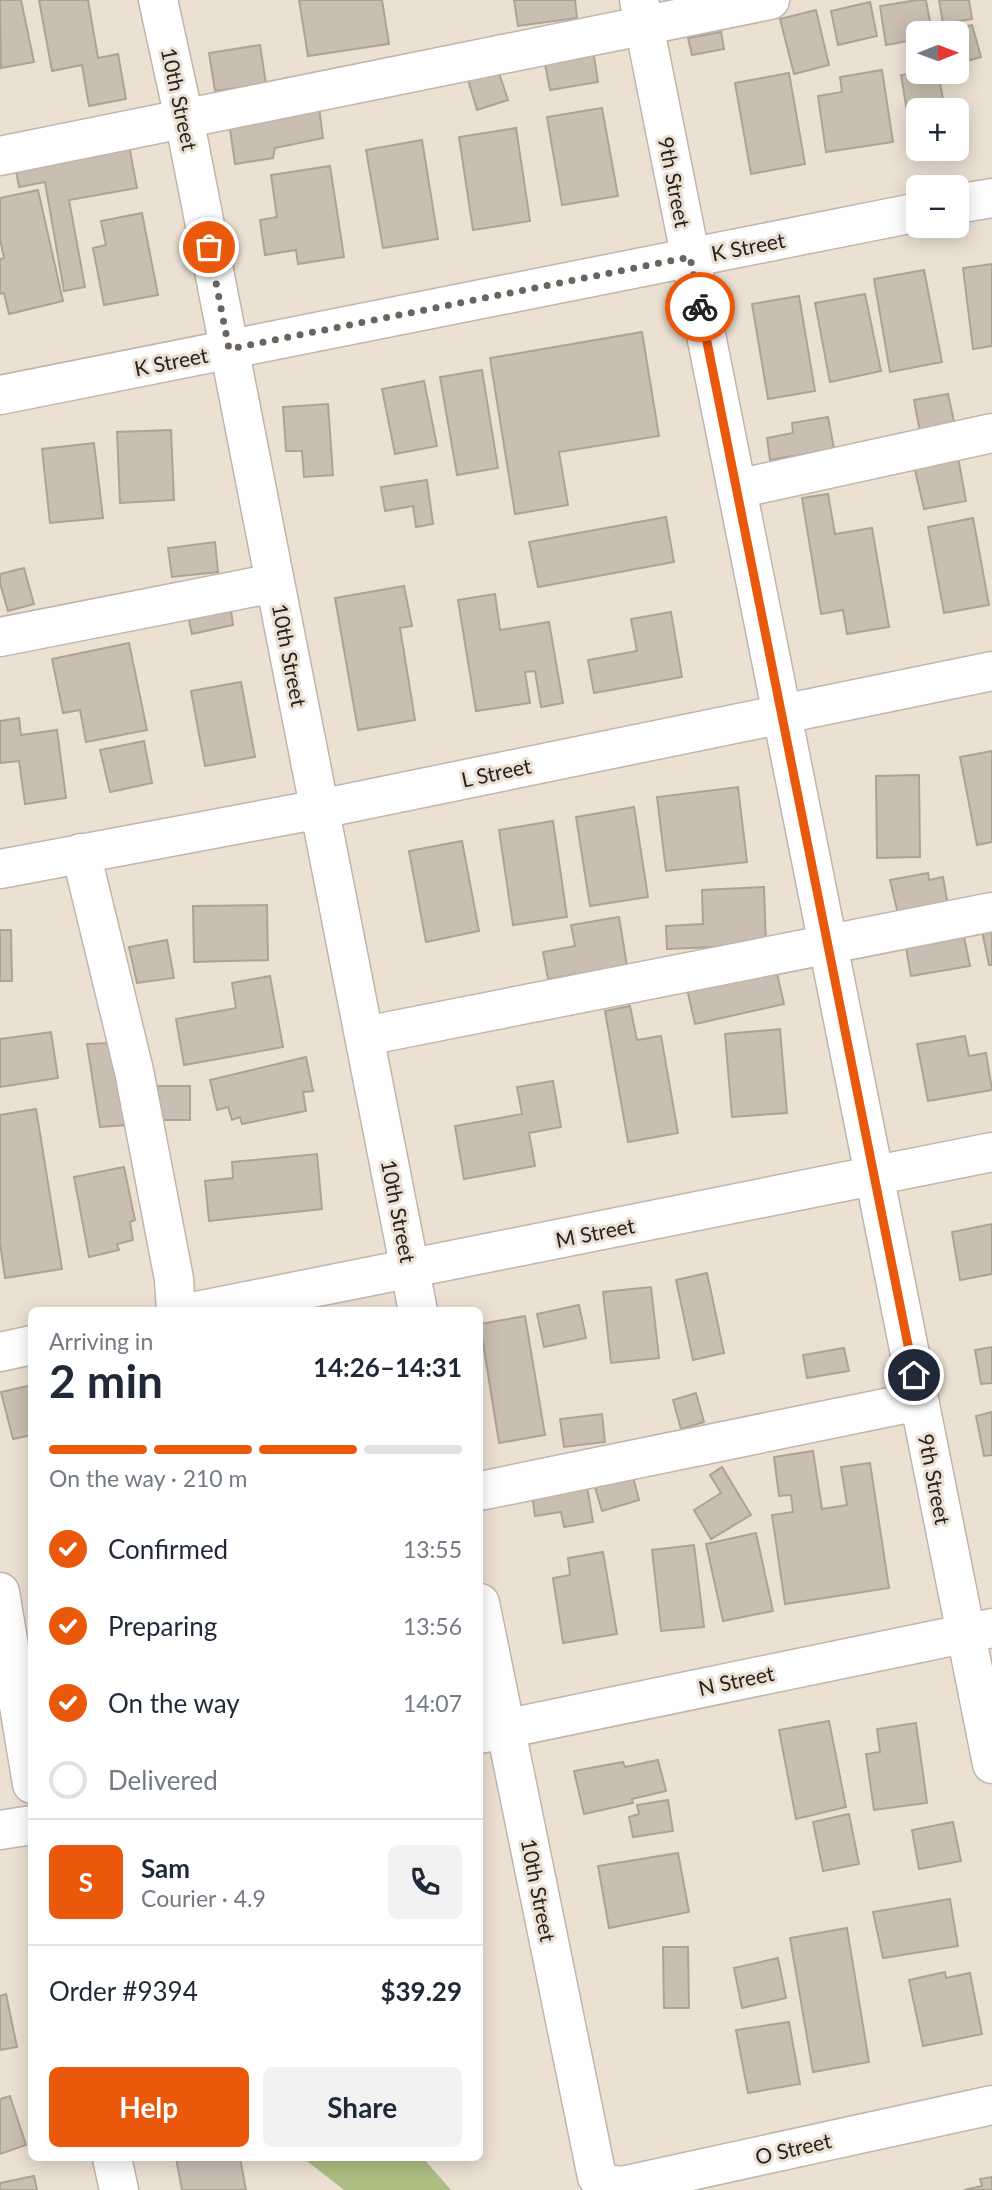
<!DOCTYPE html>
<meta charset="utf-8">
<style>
body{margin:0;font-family:Lato,sans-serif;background:#f2f2f3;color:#1f2937;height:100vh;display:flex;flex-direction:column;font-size:26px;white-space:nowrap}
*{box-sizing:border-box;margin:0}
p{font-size:23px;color:#747a83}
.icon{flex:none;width:38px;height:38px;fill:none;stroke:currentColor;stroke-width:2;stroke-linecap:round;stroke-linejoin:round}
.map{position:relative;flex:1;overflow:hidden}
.details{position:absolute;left:28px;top:1307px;width:455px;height:854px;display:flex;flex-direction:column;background:#fff;border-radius:10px;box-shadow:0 4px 18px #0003}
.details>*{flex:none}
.needle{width:46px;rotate:89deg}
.controls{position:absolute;left:906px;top:21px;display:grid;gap:14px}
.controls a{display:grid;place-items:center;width:63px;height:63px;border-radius:10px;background:#fff;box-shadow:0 4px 18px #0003;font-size:35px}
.pin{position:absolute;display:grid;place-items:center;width:60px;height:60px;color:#fff;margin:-30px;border:4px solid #fff;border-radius:50%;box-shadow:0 2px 7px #0007}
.courier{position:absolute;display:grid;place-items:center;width:70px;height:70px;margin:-35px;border:5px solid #ea580c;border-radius:50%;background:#fff;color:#222;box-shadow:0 2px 9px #0007}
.head em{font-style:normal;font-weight:700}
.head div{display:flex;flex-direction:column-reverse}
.head{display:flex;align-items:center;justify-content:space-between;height:119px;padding:0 21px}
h1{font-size:46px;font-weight:700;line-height:52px}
.bar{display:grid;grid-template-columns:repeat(4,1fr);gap:10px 7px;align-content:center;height:84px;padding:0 21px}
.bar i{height:9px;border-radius:5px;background:#e0e1e3}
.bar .selected{background:#ea580c}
.bar p{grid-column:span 4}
.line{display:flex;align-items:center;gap:18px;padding:0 21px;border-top:2px solid #e0e1e3}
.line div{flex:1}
.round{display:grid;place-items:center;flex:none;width:74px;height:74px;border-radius:10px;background:#f2f2f3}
ol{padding:0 21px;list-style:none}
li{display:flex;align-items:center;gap:21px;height:77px}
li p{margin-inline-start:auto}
li .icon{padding:7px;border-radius:50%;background:#ea580c;color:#fff;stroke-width:4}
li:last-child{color:#747a83}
li i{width:38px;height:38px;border:4px solid #e0e1e3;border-radius:50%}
.action{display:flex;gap:14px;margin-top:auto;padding:14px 21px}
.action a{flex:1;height:80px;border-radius:10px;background:#ea580c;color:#fff;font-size:28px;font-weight:700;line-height:80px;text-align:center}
.action a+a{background:#f2f2f3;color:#1f2937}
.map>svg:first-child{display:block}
</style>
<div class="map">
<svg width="992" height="2190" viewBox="0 0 992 2190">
<rect width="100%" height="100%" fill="#ece0d3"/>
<!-- forest -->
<path fill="#acbe82" d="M303,2158h120l28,32h-107z"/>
<!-- building -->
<path fill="#c9beb1" stroke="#aea296" stroke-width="2" d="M0,0h21l13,62 -33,6z
M39,0h49l10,58 20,-4 8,45 -37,7 -7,-41 -30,6z
M299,0h83l7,44 -81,12z
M514,0h61l2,18 -59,8z
M917,0h9l6,33h-13v6l-33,6 -6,-39z
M939,0h30l3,19 -29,5z
M870,2l7,34 -39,9 -7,-34z
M816,10l13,55 -35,9 -14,-55z
M972,25l9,32 -24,7v-31l-12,-1z
M721,32l3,17 -32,6 -4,-17z
M260,45l6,39 -51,7 -6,-38z
M593,50l5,32 -48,8 -6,-31z
M498,70l10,30 -31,10 -9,-30z
M882,70l11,72 -67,10 -8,-56 24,-4 -2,-15z
M919,72h19l7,38h-26v25l-8,1 -10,-61z
M789,73l16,91 -54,10 -16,-91z
M319,107l4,31 -48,10 -2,10 -38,6 -6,-42z
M602,108l16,88 -56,9 -15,-88z
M516,128l14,93 -57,9 -14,-93z
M422,140l16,99 -55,9 -17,-98z
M129,145l8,43 -68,12 16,87 -21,4 -19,-109 -26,5 -4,-22z
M330,166l14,91 -46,7 -2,-14 -31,5 -5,-35 17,-3 -6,-42z
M38,190l25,111 -54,13 -5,-21 -4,1v-35l4,-1 -4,-19v-41z
M142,213l16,82 -54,10 -11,-57 13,-3 -5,-24z
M992,264v82l-19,3 -10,-81z
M924,270l18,92 -52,10 -16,-93z
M865,294l16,77 -51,11 -15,-79z
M799,296l16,95 -47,8 -16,-95z
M642,332l17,104 -100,16 9,53 -53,9 -25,-156z
M482,370l16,98 -41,7 -17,-98z
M424,381l13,65 -42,8 -13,-65z
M948,394l7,32 -35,6 -6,-32z
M328,404l5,71 -29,2 -2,-26h-16l-3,-44z
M828,417l6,32 -64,11 -3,-22 26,-5 -1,-10z
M171,430l3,70 -54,3 -3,-71z
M94,443l9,75 -53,5 -8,-74z
M958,457l8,44 -42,8 -10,-43z
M427,480l6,44 -17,3 -3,-21 -28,5 -4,-24z
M828,494l7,40 37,-6 17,99 -42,7 -4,-24 -22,4 -19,-116z
M666,517l8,45 -136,25 -9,-45z
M973,518l16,87 -45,8 -16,-86z
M215,542l3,30 -46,5 -4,-29z
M24,568l10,36 -26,7 -8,-28v-9z
M404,586l8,40 -12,2 15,92 -57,10 -23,-132z
M495,594l5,36 49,-8 14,81 -22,4 -6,-36 -10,1 5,31 -54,8 -18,-111z
M230,603l3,22 -41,9 -5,-22z
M671,612l11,65 -88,16 -6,-33 49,-9 -6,-32z
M129,643l18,87 -61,12 -6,-32 -17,3 -11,-54z
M241,682l14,75 -50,9 -14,-75z
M19,718l2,17 36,-5 9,68 -41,6 -6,-43 -19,2v-42z
M144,741l8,42 -42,9 -10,-42z
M992,751v91l-15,3 -17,-88z
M919,775l1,82 -43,1 -1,-82z
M738,787l9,75 -81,9 -9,-74z
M634,807l14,90 -58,9 -14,-89z
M553,821l14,96 -54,8 -14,-95z
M462,841l17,90 -53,11 -17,-91z
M928,873l1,7 14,-3 5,28 -50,9 -8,-34z
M764,887l2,58 -99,4 -1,-23 37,-2 -1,-34z
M267,905l1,55 -74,2 -1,-56z
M619,917l8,49 -79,13 -5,-27 32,-6 -4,-21z
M992,929v36h-3l-7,-34z
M0,930h11l1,51h-12z
M963,932l7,34 -59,10 -6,-34z
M167,940l7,38 -37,5 -8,-36z
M776,969l8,35 -89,20 -8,-35z
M270,976l13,71 -99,18 -8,-46 60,-11 -4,-25z
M630,1006l7,34 24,-4 17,97 -50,9 -23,-131z
M780,1029l7,84 -55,4 -7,-83z
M51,1032l7,46 -58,9v-48z
M965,1036l4,20 17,-3 6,37 -64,11 -11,-57z
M112,1043l16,82 -28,2 -13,-83z
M306,1057l7,34 -10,1 3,19 -64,13 -2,-7 -8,3 -4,-13 -11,3 -7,-30z
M553,1081l8,46 -32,6 6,33 -71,13 -9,-53 67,-12 -5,-27z
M157,1086h33v34h-32z
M36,1109l26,160 -57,9 -5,-35v-128z
M317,1154l5,55 -113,12 -4,-40 28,-3 -1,-16z
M124,1167l11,53 -5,2 3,18 -16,4 2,6 -30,7 -15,-80z
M992,1224v50l-32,6 -8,-48z
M707,1273l17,80 -31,7 -17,-80z
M651,1287l8,71 -48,5 -8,-71z
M579,1305l7,33 -42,9 -7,-33z
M525,1316l20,119 -46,8 -19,-119z
M992,1347v36l-11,1 -6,-34z
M844,1348l5,23 -42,7 -4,-23z
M32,1385v50l-19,4 -12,-47z
M696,1393l8,29 -23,7 -8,-29z
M992,1412v43l-8,1 -8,-40z
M602,1414l3,28 -41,5 -4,-28z
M813,1451l9,58 25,-4 -6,-38 29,-4 19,125 -104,16 -13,-89 21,-3 -2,-17 -12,1 -5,-39z
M722,1467l29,48 -40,24 -17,-29 27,-17 -11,-18z
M632,1473l7,27 -37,11 -8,-27z
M587,1486l6,36 -29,5 -3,-15 -26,4 -3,-21z
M756,1533l17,78 -50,10 -17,-77z
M694,1545l10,82 -43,4 -9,-81z
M603,1552l14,82 -54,9 -10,-65 17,-3 -2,-17z
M829,1721l17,86 -50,12 -17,-89z
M916,1723l11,80 -53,7 -8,-56 14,-2 -3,-23z
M658,1760l8,31 -34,8 1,4 -49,11 -10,-43 49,-9 2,5z
M668,1800l5,31 -40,6 -4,-20 10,-3 -2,-9z
M849,1814l10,50 -36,7 -10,-49z
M953,1822l8,39 -42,8 -7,-39z
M678,1853l11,59 -80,16 -11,-62z
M950,1899l8,47 -75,12 -10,-46z
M847,1928l22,134 -56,10 -23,-134z
M663,1947h25l1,61h-25z
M778,1958l8,40 -44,10 -8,-40z
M945,1972l1,6 24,-5 12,61 -59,12 -14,-66z
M6,1994l11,53 -17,3v-54z
M789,2022l11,62 -52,9 -12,-63z
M10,2096l16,49 -26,9v-55z
M176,2158h64l6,32h-64z
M34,2176l3,14h-37v-7z
M992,2177v13h-28l18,-4 -2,-7z"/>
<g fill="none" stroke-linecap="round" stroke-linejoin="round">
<defs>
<path id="minor" d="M158,0l26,118 234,1193
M639,0l353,1764
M0,156l770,-156
M957,204l35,-6
M0,395l919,-183
M737,489l255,-56
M0,637l275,-54
M81,853l53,218 40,208 2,32
M0,869l320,-60 672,-138
M365,1036l627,-124
M197,1311l795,-159
M0,1352l32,-7
M480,1491l439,-90
M0,1592l32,192
M480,1603l117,574 11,7 14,2 370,-81
M480,1734l512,-106
M0,1830l32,-5
M112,2158l7,32"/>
</defs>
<!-- minor casing -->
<use href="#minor" stroke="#c1b5a9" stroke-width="41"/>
<!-- minor -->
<use href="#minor" stroke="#fff" stroke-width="38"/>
</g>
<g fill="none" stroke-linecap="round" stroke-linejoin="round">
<!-- done -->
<path stroke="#6b645d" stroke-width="7" stroke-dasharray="0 12.6" d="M209,247l20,102 461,-92 10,50"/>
<!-- route -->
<path stroke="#ea580c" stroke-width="9" d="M700,307l214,1068"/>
</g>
<g text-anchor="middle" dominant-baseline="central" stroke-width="6" stroke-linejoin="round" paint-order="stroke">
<!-- street labels -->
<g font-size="21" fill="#26221d" stroke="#ece0d3">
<text transform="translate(180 99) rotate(78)">10th Street</text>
<text transform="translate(675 182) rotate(79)">9th Street</text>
<text transform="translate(748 246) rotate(-11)">K Street</text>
<text transform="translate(171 361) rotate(-11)">K Street</text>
<text transform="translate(290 655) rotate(79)">10th Street</text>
<text transform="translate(496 772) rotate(-12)">L Street</text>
<text transform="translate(399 1211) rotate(79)">10th Street</text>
<text transform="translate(595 1232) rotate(-11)">M Street</text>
<text transform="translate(935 1479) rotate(79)">9th Street</text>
<text transform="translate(736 1680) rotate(-12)">N Street</text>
<text transform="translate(539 1890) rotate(79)">10th Street</text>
<text transform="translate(793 2148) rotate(-13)">O Street</text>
</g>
</g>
</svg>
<div class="controls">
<a><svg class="needle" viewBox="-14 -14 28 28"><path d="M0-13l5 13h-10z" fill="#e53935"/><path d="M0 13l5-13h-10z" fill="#747a83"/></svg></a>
<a>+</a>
<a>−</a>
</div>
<div class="pin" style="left:209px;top:247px;background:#ea580c"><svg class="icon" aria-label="bag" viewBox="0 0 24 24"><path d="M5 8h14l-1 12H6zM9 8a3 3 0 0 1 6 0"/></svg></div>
<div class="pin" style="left:914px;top:1375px;background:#1f2937"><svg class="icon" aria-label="home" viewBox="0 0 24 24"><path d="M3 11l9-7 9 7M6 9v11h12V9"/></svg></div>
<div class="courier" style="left:700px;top:307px"><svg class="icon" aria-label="bike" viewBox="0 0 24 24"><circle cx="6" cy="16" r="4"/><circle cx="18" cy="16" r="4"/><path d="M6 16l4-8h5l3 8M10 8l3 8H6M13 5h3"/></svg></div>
<section class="details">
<div class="head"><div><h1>2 min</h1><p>Arriving in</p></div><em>14:26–14:31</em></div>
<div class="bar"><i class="selected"></i><i class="selected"></i><i class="selected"></i><i></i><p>On the way · 210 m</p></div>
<ol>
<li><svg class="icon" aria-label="check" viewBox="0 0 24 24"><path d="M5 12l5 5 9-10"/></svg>Confirmed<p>13:55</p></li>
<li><svg class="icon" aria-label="check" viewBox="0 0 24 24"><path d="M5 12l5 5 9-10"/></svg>Preparing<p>13:56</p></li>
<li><svg class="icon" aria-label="check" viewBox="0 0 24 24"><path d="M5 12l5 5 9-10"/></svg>On the way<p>14:07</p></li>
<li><i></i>Delivered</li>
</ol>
<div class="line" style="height:126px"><b class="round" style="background:#ea580c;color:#fff">S</b><div><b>Sam</b><p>Courier · 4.9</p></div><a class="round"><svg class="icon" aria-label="phone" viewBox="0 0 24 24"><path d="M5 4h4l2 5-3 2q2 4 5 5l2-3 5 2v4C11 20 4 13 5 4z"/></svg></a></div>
<div class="line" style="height:91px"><div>Order #9394</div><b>$39.29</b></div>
<div class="action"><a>Help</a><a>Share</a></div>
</section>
</div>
